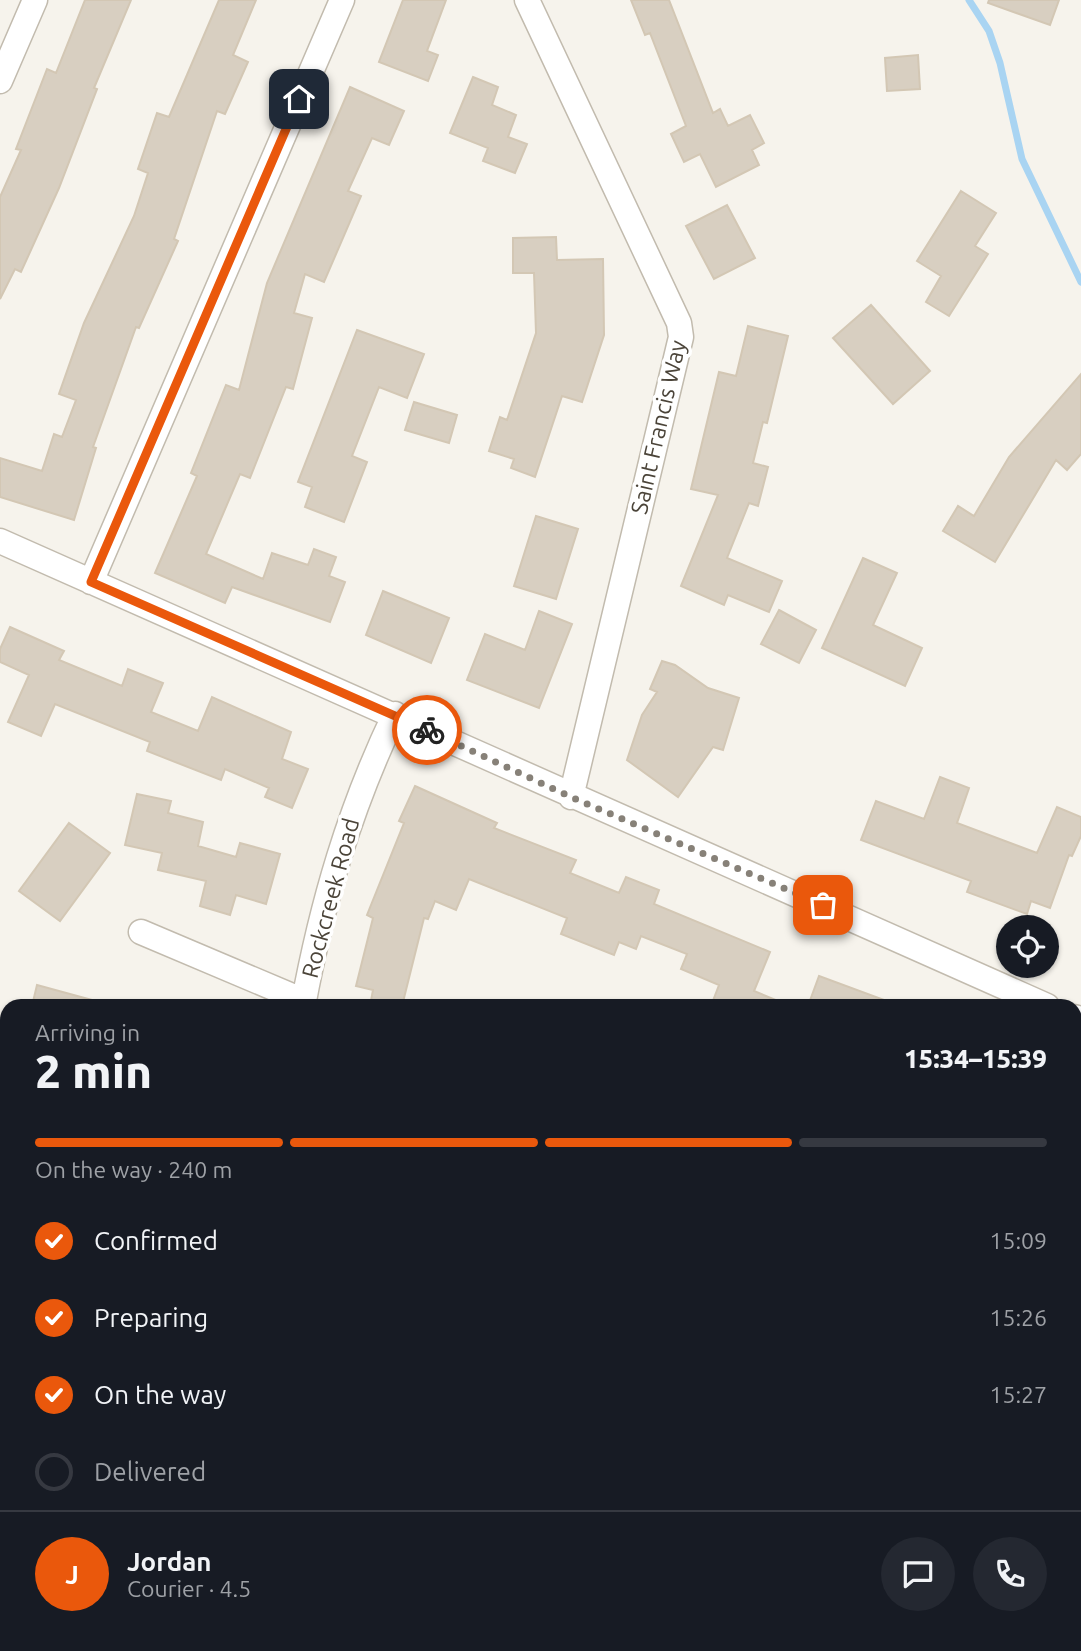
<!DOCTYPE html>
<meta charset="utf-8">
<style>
body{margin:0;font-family:Ubuntu,sans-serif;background:#242831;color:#f1f3f6;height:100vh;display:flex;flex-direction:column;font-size:26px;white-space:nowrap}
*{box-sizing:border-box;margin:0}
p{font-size:23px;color:#9ea1a6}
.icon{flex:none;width:38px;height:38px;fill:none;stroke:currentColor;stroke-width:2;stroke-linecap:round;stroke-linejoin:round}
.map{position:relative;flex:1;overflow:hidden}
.side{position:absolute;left:0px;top:999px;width:1082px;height:653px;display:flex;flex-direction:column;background:#171b24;border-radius:21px 21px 0 0;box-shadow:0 2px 5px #0004}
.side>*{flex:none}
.tools{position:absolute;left:996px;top:915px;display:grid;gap:14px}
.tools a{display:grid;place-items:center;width:63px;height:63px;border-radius:50%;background:#171b24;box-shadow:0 2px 5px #0004;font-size:35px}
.pin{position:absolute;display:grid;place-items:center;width:60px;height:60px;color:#fff;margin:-30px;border-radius:14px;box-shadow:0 4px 10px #0006}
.courier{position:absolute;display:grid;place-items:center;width:70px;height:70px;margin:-35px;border:5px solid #ea580c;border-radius:50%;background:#fff;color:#222;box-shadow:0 2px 9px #0007}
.overview em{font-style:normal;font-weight:800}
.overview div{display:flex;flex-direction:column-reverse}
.overview{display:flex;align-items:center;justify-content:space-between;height:119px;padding:0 35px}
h1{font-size:46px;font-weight:800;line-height:52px}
.bar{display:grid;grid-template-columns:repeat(4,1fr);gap:10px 7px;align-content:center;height:84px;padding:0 35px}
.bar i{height:9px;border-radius:5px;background:#363941}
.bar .on{background:#ea580c}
.bar p{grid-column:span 4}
.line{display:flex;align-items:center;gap:18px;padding:0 35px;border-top:2px solid #363941}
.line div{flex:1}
.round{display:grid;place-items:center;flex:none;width:74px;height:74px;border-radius:37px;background:#242831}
ol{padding:0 35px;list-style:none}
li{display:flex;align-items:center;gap:21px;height:77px}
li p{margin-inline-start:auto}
li .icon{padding:7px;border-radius:50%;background:#ea580c;color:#fff;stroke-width:4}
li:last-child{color:#9ea1a6}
li i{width:38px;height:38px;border:4px solid #363941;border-radius:50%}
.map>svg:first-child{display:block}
</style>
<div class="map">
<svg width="1081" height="1651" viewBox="0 0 1081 1651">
<rect width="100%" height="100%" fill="#f6f3ec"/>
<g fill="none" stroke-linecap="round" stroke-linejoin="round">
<!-- stream -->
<path stroke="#a9d4f2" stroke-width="7" d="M969,0l20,31 11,32 22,96 59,123"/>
</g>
<!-- building -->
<path fill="#d8cfc1" stroke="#d3c7b4" stroke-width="2" d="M85,0h46l-37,88 3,1 -38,99 -38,84 -6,-3 -15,30v-102l21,-47 -5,-1 31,-80 9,4z
M219,0h37l-23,55 15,7 -23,52 -8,-3 -43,128 4,2 -39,87 -3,-1 -43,120 3,1 -22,72 -74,-23v-39l42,13 12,-37 8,3 14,-37 -17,-6 25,-71 50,-107 14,-43 -10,-4 19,-56 12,4z
M403,0h43l-19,51 11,4 -10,26 -49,-19z
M631,0h38l44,113 7,-4 8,17 22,-11 14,28 -12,7 7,15 -43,22 -16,-33 -16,8 -13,-28 15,-8 -36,-93 -5,2z
M989,0h70l-9,25 -62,-22z
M918,55l2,34 -33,2 -2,-33z
M473,77l25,10 -6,18 24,10 -8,22 19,7 -12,29 -32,-12 5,-13 -38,-15z
M350,87l54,24 -15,34 -17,-7 -24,53 13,5 -37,86 -19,-8 -11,39 18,5 -19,71 -7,-2 -36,91 -10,-4 -34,80 57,25 9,-26 36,12 6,-16 22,8 -7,19 16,6 -15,40 -98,-35 -7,16 -70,-30 42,-97 -6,-3 35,-88 13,5 28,-107z
M961,191l35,22 -21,33 13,8 -39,62 -23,-14 15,-26 -24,-15z
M727,205l28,53 -41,21 -28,-53z
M556,237l1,23 46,-1 1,76 -22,67 -20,-6 -27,81 -24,-9 3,-9 -25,-8 11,-34 7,3 29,-87 -2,-60h-21v-35z
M871,305l59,66 -37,33 -60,-66z
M748,326l40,10 -21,87 -4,-1 -10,41 15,4 -10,39 -9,-3 -22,55 55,23 -13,31 -41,-17 -4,10 -43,-19 37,-91 -27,-6 28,-117 17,4z
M357,330l67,24 -17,44 -28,-11 -27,69 15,6 -23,60 -39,-15 7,-20 -14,-5z
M1081,374v80l-14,16 -11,-10 -61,102 -52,-31 15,-25 16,10 35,-59z
M414,402l43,13 -8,28 -44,-13z
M536,516l42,13 -22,70 -42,-13z
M863,558l34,15 -24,52 49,23 -17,38 -83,-38z
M383,591l66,27 -18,45 -65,-28z
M779,610l37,20 -17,33 -38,-19z
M539,611l33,13 -33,84 -72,-28 18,-46 40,16z
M10,627l54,24 -5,9 63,26 6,-17 35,14 -12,29 47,19 14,-34 79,35 -9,27 26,10 -16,39 -27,-11 4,-9 -44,-19 -4,11 -74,-29 3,-9 -95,-38 -14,32 -33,-14 21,-47 -29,-13v-13z
M662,661l13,4 33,23 31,10 -16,52 -10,-3 -35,50 -51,-37 15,-45 15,-23 -7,-3z
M940,777l29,11 -12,35 80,30 20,-46 24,10v19l-9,20 -3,-1 -19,53 -19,-7 -4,13 -60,-22 4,-11 -110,-41 15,-39 48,18z
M415,786l82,37 -3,5 82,32 -6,13 49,20 7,-16 33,13 -5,14 116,48 -16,39 36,15h-79l8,-21 -38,-16 6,-15 -46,-18 -5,13 -17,-7 -5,13 -53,-21 6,-16 -98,-39 -13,31 -21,-9 -7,18 -4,-1 -22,88h-32l3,-16 -17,-4 17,-68 -6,-3 37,-92 -5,-2z
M137,794l34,7 -3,12 35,9 -5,24 38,11 4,-14 40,11 -14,50 -30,-9 -6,20 -30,-9 6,-25 -48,-11 4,-17 -37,-8z
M69,823l41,30 -50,68 -41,-30z
M819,976l76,28 -1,2h-86z
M37,985l55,15 -1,6h-59z"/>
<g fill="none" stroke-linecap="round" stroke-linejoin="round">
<defs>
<path id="minor" d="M527,0l152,323 2,14 -110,460
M0,81l35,-81
M0,541l1047,465
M91,582l251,-582
M141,932l163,69
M303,1006c19,-103 46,-196 92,-292
M1074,1017l7,2
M0,1130h7
M0,1523l7,1
M725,1651l2,-6"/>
</defs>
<!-- minor casing -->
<use href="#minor" stroke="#c2bbae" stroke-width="27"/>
<!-- minor -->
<use href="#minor" stroke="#fff" stroke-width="24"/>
</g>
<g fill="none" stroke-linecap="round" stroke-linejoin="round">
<!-- done -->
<path stroke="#878178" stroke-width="7" stroke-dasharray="0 12.6" d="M427,730l144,67 252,108"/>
<!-- route -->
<path stroke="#ea580c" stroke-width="9" d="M299,99l-208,483 336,148"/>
</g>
<g text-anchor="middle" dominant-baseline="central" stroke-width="7" stroke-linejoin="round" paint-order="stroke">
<!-- street labels -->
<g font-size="23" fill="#4b4439" stroke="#fff">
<text transform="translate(658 427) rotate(-77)">Saint Francis Way</text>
<text transform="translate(330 898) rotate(-75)">Rockcreek Road</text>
</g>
</g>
</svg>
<div class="tools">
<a><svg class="icon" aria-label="locate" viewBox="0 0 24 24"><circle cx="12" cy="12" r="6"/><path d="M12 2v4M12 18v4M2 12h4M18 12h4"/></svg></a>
</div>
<div class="pin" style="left:823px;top:905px;background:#ea580c"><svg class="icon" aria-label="bag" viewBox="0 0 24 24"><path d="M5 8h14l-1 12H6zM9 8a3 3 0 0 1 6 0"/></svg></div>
<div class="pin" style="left:299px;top:99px;background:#1f2937"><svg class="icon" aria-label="home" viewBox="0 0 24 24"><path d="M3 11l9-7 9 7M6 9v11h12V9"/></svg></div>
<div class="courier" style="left:427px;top:730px"><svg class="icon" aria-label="bike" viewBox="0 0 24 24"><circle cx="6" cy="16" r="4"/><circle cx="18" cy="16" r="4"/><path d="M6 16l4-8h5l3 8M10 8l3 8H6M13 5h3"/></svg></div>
<section class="side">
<div class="overview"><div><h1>2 min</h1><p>Arriving in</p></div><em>15:34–15:39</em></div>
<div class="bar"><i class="on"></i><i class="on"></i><i class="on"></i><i></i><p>On the way · 240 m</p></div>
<ol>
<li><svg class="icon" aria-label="check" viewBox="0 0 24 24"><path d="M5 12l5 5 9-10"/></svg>Confirmed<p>15:09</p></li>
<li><svg class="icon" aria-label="check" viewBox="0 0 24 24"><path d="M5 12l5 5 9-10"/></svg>Preparing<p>15:26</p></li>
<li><svg class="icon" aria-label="check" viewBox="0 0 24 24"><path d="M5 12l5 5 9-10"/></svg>On the way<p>15:27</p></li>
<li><i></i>Delivered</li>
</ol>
<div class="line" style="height:126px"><b class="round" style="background:#ea580c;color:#fff">J</b><div><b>Jordan</b><p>Courier · 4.5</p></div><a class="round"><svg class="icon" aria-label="chat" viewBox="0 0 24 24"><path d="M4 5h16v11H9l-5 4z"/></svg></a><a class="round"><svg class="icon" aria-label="phone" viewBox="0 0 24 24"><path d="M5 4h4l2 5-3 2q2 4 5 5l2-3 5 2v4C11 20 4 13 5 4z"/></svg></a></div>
</section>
</div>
